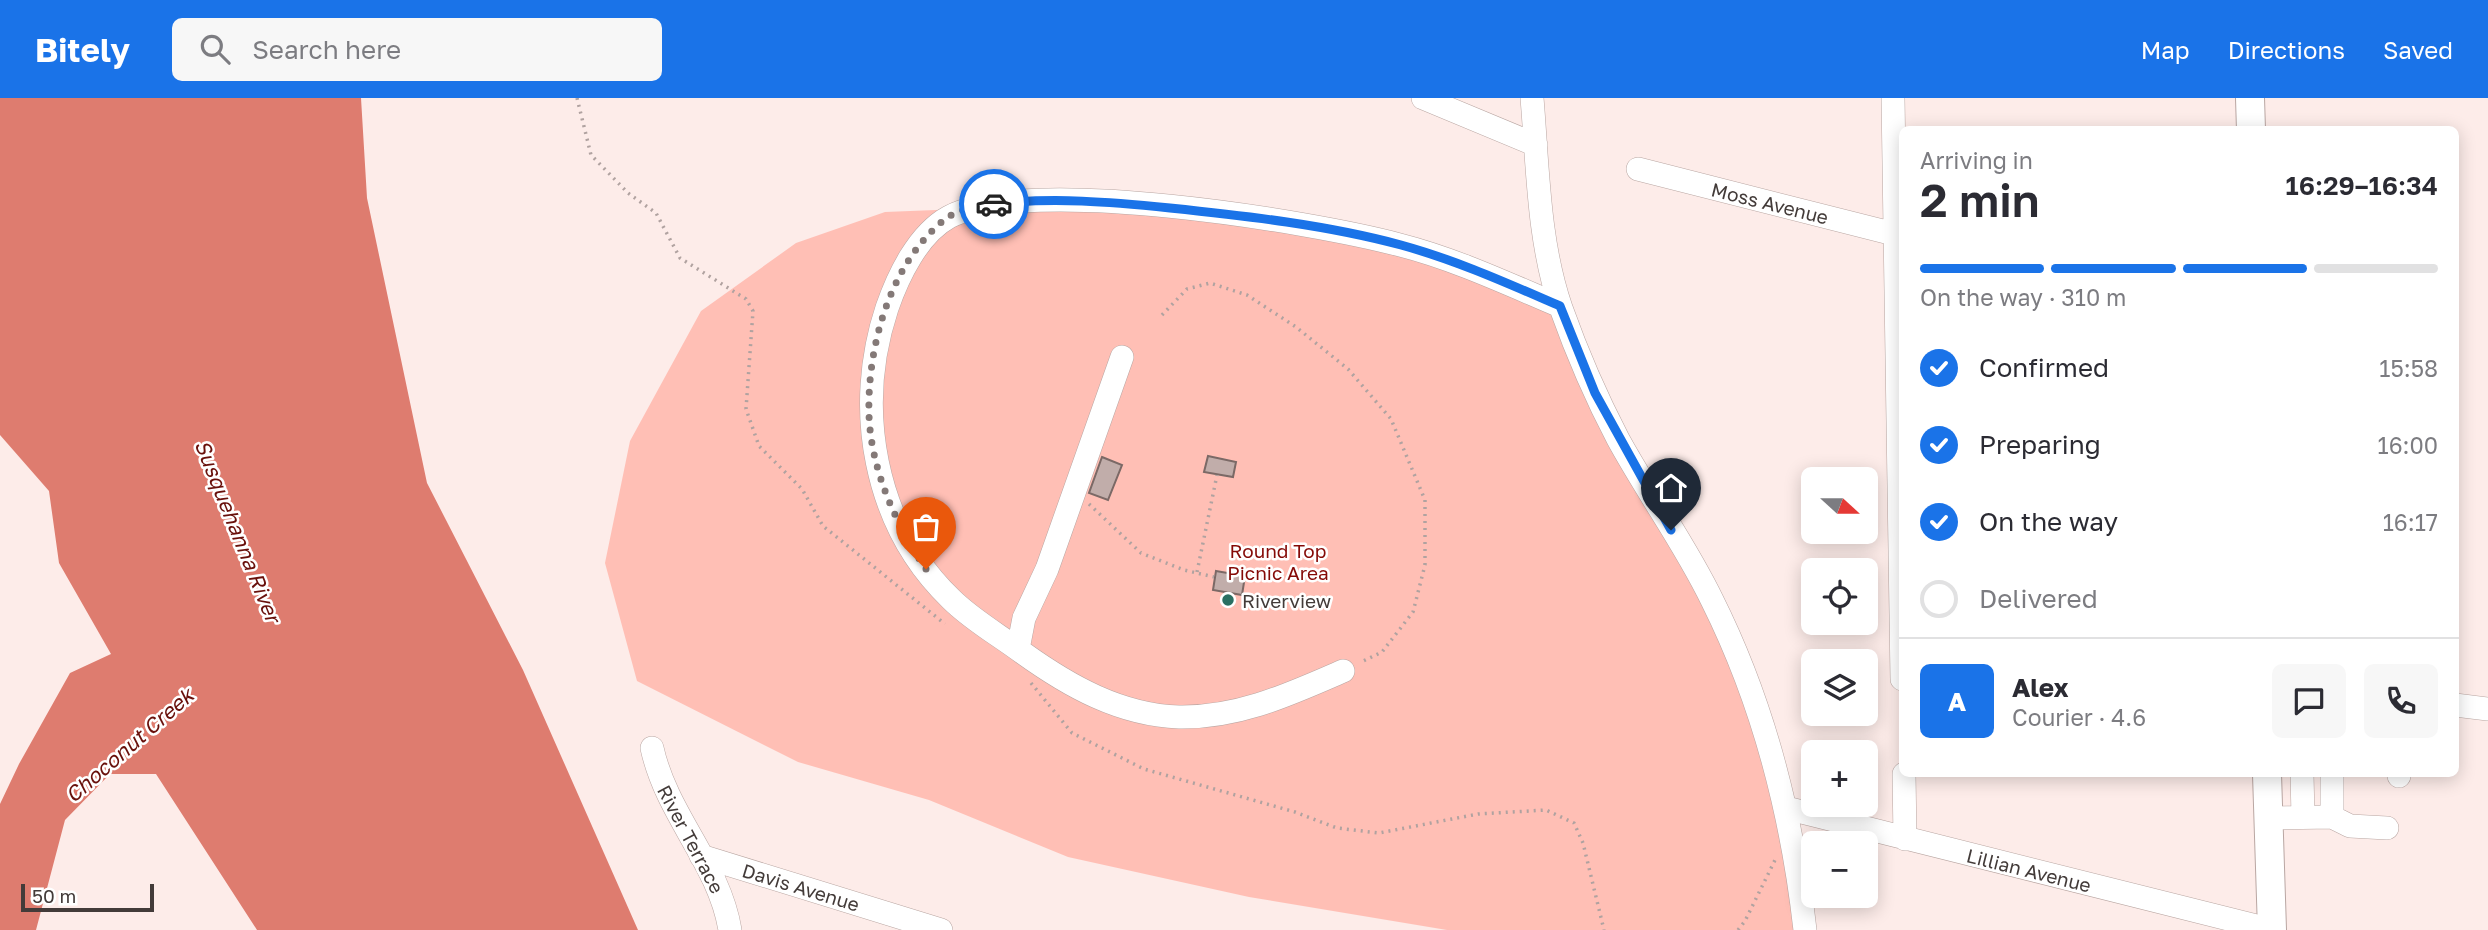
<!DOCTYPE html>
<meta charset="utf-8">
<style>
body{margin:0;font-family:"Golos Text",sans-serif;background:#f7f7f7;color:#2b2b33;height:100vh;display:flex;flex-direction:column;font-size:26px;white-space:nowrap}
*{box-sizing:border-box;margin:0}
p{font-size:23px;color:#7c7c81}
.icon{flex:none;width:38px;height:38px;fill:none;stroke:currentColor;stroke-width:2;stroke-linecap:round;stroke-linejoin:round}
.map{position:relative;flex:1;overflow:hidden}
.details{position:absolute;left:1899px;top:28px;width:560px;height:651px;display:flex;flex-direction:column;background:#fff;border-radius:10px;box-shadow:0 4px 18px #0003}
.details>*{flex:none}
.needle{width:46px;rotate:111deg}
.buttons{position:absolute;left:1801px;top:369px;display:grid;gap:14px}
.buttons a{display:grid;place-items:center;width:77px;height:77px;border-radius:10px;background:#fff;box-shadow:0 4px 18px #0003;font-size:35px}
.scale{position:absolute;left:21px;bottom:18px;width:133px;box-sizing:border-box;padding-left:7px;border:4px solid #433b39;border-top:0;font-size:19px;line-height:24px;white-space:nowrap;color:#433b39;-webkit-text-stroke:5px #fff;paint-order:stroke}
.pin{position:absolute;display:grid;place-items:center;width:60px;height:60px;color:#fff;margin:-72px -30px;border-radius:50% 50% 50% 0;rotate:-45deg;box-shadow:0 0 7px #0007}
.pin .icon{rotate:45deg}
.courier{position:absolute;display:grid;place-items:center;width:70px;height:70px;margin:-35px;border:5px solid #1a73e8;border-radius:50%;background:#fff;color:#222;box-shadow:0 2px 9px #0007}
.head em{font-style:normal;font-weight:600}
.head div{display:flex;flex-direction:column-reverse}
.head{display:flex;align-items:center;justify-content:space-between;height:119px;padding:0 21px}
h1{font-size:46px;font-weight:600;line-height:52px}
.bar{display:grid;grid-template-columns:repeat(4,1fr);gap:10px 7px;align-content:center;height:84px;padding:0 21px}
.bar i{height:9px;border-radius:5px;background:#e1e1e2}
.bar .current{background:#1a73e8}
.bar p{grid-column:span 4}
.line{display:flex;align-items:center;gap:18px;padding:0 21px;border-top:2px solid #e1e1e2}
.line div{flex:1}
.round{display:grid;place-items:center;flex:none;width:74px;height:74px;border-radius:10px;background:#f7f7f7}
ol{padding:0 21px;list-style:none}
li{display:flex;align-items:center;gap:21px;height:77px}
li p{margin-inline-start:auto}
li .icon{padding:7px;border-radius:50%;background:#1a73e8;color:#fff;stroke-width:4}
li:last-child{color:#7c7c81}
li i{width:38px;height:38px;border:4px solid #e1e1e2;border-radius:50%}
header{display:flex;align-items:center;gap:42px;box-sizing:border-box;height:98px;padding:0 35px;background:#1a73e8;color:#fff}
header strong{font-size:33px}
nav{display:flex;gap:38px;margin-inline-start:auto;font-size:24px}
.search{width:490px;height:63px;background:#f7f7f7;display:flex;align-items:center;gap:18px;box-sizing:border-box;padding:0 24px;border-radius:10px;color:#7c7c81;font-size:26px}
.map>svg:first-child{display:block}
</style>
<header>
<strong>Bitely</strong>
<div class="search"><svg class="icon" aria-label="search" viewBox="0 0 24 24"><circle cx="10" cy="10" r="6"/><path d="M15 15l6 6"/></svg>Search here</div>
<nav><a>Map</a><a>Directions</a><a>Saved</a></nav>
</header>
<div class="map">
<svg width="2488" height="832" viewBox="0 0 2488 832">
<rect width="100%" height="100%" fill="#fdece9"/>
<!-- green -->
<path fill="#ffbfb5" d="M1117,105l235,31 208,72 151,291 75,211 17,122h-356l-198,-33 -181,-40 -139,-57 -131,-38 -161,-81 -32,-118 25,-122 71,-130 95,-68 89,-31z"/>
<!-- water -->
<path fill="#de7c6f" d="M0,0h361l6,100 60,285 96,187 115,260h-381l-101,-156h-46l-45,46 -29,110h-36v-126l19,-40 51,-91 41,-19 -52,-91 -10,-72 -49,-56z"/>
<!-- building -->
<path fill="#c1adaa" stroke="#7b6966" stroke-width="2" d="M1208,358l28,6 -3,15 -29,-5z
M1102,359l20,8 -14,35 -19,-7z
M1216,473l29,5 -3,19 -29,-5z"/>
<g fill="none" stroke-linecap="round" stroke-linejoin="round">
<defs>
<path id="minor" d="M1423,0l113,47
M1532,0c6,70 6,143 29,210 16,45 35,89 57,131 30,55 67,105 94,161 52,104 80,214 93,330
M1893,0l9,581
M1638,71l264,67
M1018,551l6,-31 23,-49 75,-212
M1343,573c-53,23 -104,47 -164,46 -59,-2 -110,-31 -156,-64 -24,-18 -51,-33 -72,-54 -78,-75 -97,-192 -64,-291 11,-32 31,-74 62,-91 79,-42 361,4 451,28 55,14 108,39 160,61
M2455,607l33,4
M652,650c15,68 67,115 78,182
M1904,676l1,65
M2302,676l1,43
M2399,678v-2
M1786,710l486,122
M2332,719l18,9 37,2
M2268,720l64,-1v-43
M701,758l240,74"/>
<path id="major" d="M2250,0l1,32
M2267,676l5,156"/>
</defs>
<!-- minor casing -->
<use href="#minor" stroke="#b9a6a2" stroke-width="24"/>
<!-- major casing -->
<use href="#major" stroke="#b9a6a2" stroke-width="30"/>
<!-- path -->
<path stroke="#b0a2a0" stroke-width="3.5" stroke-dasharray="2 5" stroke-linecap="butt" d="M577,0l14,57 37,38 28,20 24,45 66,41 7,12 -7,98 13,37 43,43 21,37 122,98
M1162,217l25,-26 23,-6 37,12 49,32 52,42 43,50 34,81v65l-12,47 -31,40 -21,10
M1089,406l52,49 43,17 30,7
M1197,474l20,-97
M1031,585l41,50 72,36 151,43 42,16 42,5 99,-19 68,-4 28,13 9,20 21,87
M1738,832l7,-9 31,-63"/>
<!-- minor -->
<use href="#minor" stroke="#fff" stroke-width="23"/>
<!-- major -->
<use href="#major" stroke="#fff" stroke-width="28"/>
</g>
<g fill="none" stroke-linecap="round" stroke-linejoin="round">
<!-- done -->
<path stroke="#847977" stroke-width="7" stroke-dasharray="0 12.6" d="M926,471c-30,-44 -55,-99 -57,-154 -2,-68 21,-151 75,-195 13,-11 34,-14 50,-16"/>
<!-- route -->
<path stroke="#1a73e8" stroke-width="9" d="M994,106c59,-7 117,-2 176,4 77,8 157,17 231,37 55,15 108,39 159,61l35,87 76,137"/>
</g>
<!-- markers -->
<circle fill="#2a6f62" stroke="#fff" stroke-width="2.5" cx="1228" cy="502" r="7"/>
<g text-anchor="middle" dominant-baseline="central" stroke-width="5" stroke-linejoin="round" paint-order="stroke">
<!-- street labels -->
<g font-size="19" fill="#433b39" stroke="#fff">
<text transform="translate(1770 105) rotate(14)">Moss Avenue</text>
<text transform="translate(691 741) rotate(62)">River Terrace</text>
<text transform="translate(2029 772) rotate(14)">Lillian Avenue</text>
<text transform="translate(801 789) rotate(17)">Davis Avenue</text>
</g>
<!-- park labels -->
<g font-size="19" fill="#850a07" stroke="#fff">
<text x="1278" y="452">Round Top<tspan x="1278" dy="22">Picnic Area</tspan></text>
</g>
<!-- poi labels -->
<g font-size="19" fill="#433b39" stroke="#fff" text-anchor="start">
<text x="1242" y="502">Riverview</text>
</g>
<!-- water labels -->
<g font-size="21" font-style="italic" fill="#69100b" stroke="#fff">
<text transform="translate(238 433) rotate(68)">Susquehanna River</text>
<text transform="translate(129 647) rotate(-41)">Choconut Creek</text>
</g>
</g>
</svg>
<div class="buttons">
<a><svg class="needle" viewBox="-14 -14 28 28"><path d="M0-13l5 13h-10z" fill="#e53935"/><path d="M0 13l5-13h-10z" fill="#7c7c81"/></svg></a>
<a><svg class="icon" aria-label="locate" viewBox="0 0 24 24"><circle cx="12" cy="12" r="6"/><path d="M12 2v4M12 18v4M2 12h4M18 12h4"/></svg></a>
<a><svg class="icon" aria-label="layers" viewBox="0 0 24 24"><path d="M12 4l9 5-9 5-9-5zM3 14l9 5 9-5"/></svg></a>
<a>+</a>
<a>−</a>
</div>
<div class="scale">50 m</div>
<div class="pin" style="left:926px;top:471px;background:#ea580c"><svg class="icon" aria-label="bag" viewBox="0 0 24 24"><path d="M5 8h14l-1 12H6zM9 8a3 3 0 0 1 6 0"/></svg></div>
<div class="pin" style="left:1671px;top:432px;background:#1f2937"><svg class="icon" aria-label="home" viewBox="0 0 24 24"><path d="M3 11l9-7 9 7M6 9v11h12V9"/></svg></div>
<div class="courier" style="left:994px;top:106px"><svg class="icon" aria-label="car" viewBox="0 0 24 24"><path d="M5 17H2v-5l4-1 3-4h7l3 4 3 1v5h-3M9 17h6M6 11h13"/><circle cx="7" cy="17" r="2"/><circle cx="17" cy="17" r="2"/></svg></div>
<section class="details">
<div class="head"><div><h1>2 min</h1><p>Arriving in</p></div><em>16:29–16:34</em></div>
<div class="bar"><i class="current"></i><i class="current"></i><i class="current"></i><i></i><p>On the way · 310 m</p></div>
<ol>
<li><svg class="icon" aria-label="check" viewBox="0 0 24 24"><path d="M5 12l5 5 9-10"/></svg>Confirmed<p>15:58</p></li>
<li><svg class="icon" aria-label="check" viewBox="0 0 24 24"><path d="M5 12l5 5 9-10"/></svg>Preparing<p>16:00</p></li>
<li><svg class="icon" aria-label="check" viewBox="0 0 24 24"><path d="M5 12l5 5 9-10"/></svg>On the way<p>16:17</p></li>
<li><i></i>Delivered</li>
</ol>
<div class="line" style="height:126px"><b class="round" style="background:#1a73e8;color:#fff">A</b><div><b>Alex</b><p>Courier · 4.6</p></div><a class="round"><svg class="icon" aria-label="chat" viewBox="0 0 24 24"><path d="M4 5h16v11H9l-5 4z"/></svg></a><a class="round"><svg class="icon" aria-label="phone" viewBox="0 0 24 24"><path d="M5 4h4l2 5-3 2q2 4 5 5l2-3 5 2v4C11 20 4 13 5 4z"/></svg></a></div>
</section>
</div>
